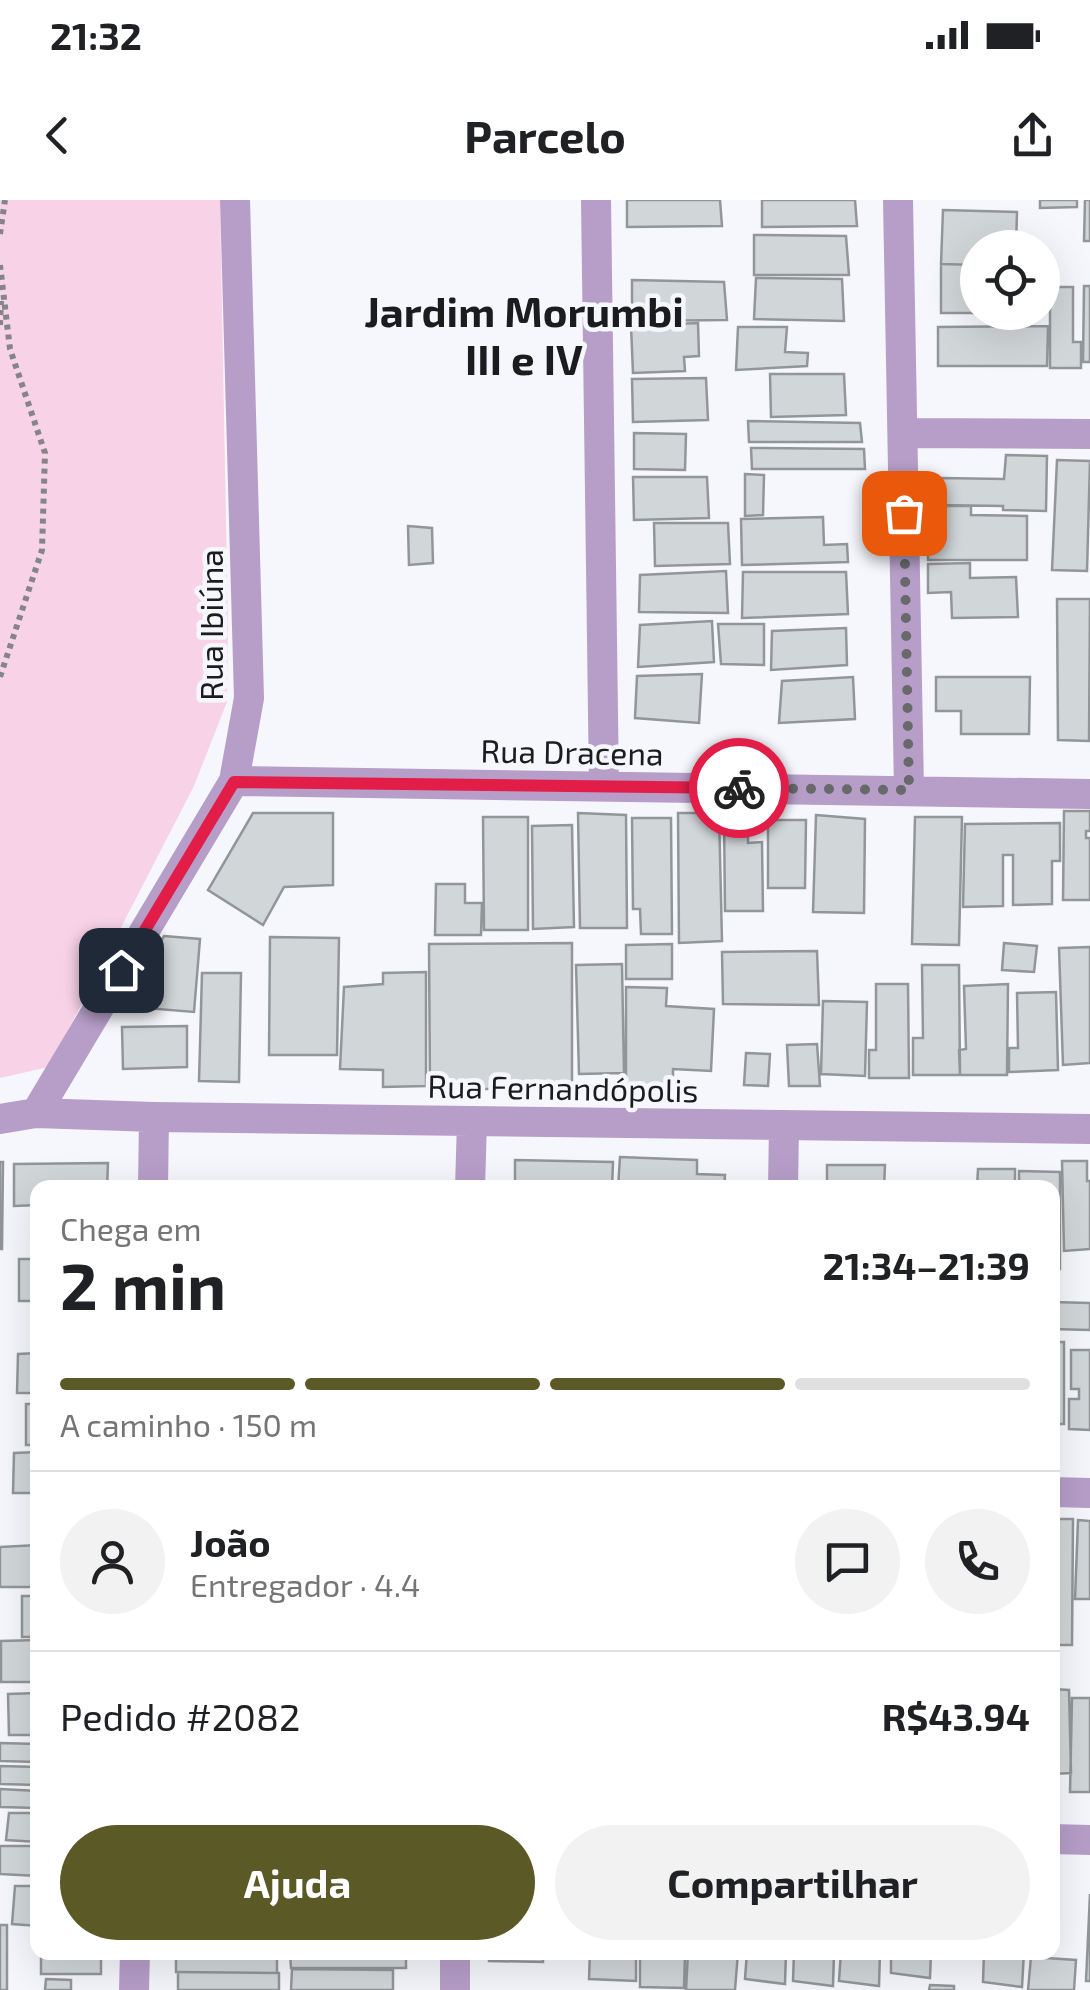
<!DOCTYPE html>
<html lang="pt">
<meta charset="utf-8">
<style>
body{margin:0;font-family:"Exo 2",sans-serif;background:#f2f2f2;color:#202124;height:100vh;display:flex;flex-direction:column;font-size:38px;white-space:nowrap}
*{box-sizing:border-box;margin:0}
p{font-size:32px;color:#757577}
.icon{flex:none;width:55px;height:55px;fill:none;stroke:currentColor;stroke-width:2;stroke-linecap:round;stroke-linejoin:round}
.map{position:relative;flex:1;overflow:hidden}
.details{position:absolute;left:30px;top:980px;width:1030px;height:780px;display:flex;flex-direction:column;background:#fff;border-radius:20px;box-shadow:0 10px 40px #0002}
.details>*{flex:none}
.buttons{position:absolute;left:960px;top:30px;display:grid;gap:20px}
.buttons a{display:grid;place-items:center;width:100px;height:100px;border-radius:50%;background:#fff;box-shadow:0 10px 40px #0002;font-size:50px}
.pin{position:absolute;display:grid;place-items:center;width:85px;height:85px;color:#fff;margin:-42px;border-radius:20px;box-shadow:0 5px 15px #0006}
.courier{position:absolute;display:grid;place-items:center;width:100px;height:100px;margin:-50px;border:8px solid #e11d48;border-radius:50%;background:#fff;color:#222;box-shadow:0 2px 12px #0007}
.overview em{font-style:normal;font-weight:700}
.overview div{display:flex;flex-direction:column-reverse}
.overview{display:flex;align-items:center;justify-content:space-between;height:170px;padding:0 30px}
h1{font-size:65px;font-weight:700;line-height:75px}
.bar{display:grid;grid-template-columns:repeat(4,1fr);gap:15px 10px;align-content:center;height:120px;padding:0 30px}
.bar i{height:12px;border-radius:8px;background:#e0e0e0}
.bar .on{background:#5b5926}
.bar p{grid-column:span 4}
.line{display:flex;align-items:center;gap:25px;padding:0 30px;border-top:2px solid #e0e0e0}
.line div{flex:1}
.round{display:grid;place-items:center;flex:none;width:105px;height:105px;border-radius:52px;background:#f2f2f2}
.cta{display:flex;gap:20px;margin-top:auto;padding:20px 30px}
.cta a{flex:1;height:115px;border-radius:60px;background:#5b5926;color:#fff;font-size:40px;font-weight:700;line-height:115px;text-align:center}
.cta a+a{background:#f2f2f2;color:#202124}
.status{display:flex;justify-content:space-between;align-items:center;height:70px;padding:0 50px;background:#fff;direction:ltr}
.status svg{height:28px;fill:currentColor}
header{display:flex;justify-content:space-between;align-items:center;height:130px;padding:0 30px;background:#fff;font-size:45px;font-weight:700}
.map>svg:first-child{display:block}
</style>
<div class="status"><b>21:32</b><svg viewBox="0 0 49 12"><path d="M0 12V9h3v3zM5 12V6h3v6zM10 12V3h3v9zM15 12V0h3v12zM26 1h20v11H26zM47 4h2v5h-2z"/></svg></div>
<header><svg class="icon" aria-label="back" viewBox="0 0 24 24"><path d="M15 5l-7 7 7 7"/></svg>Parcelo<svg class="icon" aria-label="share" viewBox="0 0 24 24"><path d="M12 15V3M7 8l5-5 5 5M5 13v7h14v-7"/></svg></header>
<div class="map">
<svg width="1090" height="1790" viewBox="0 0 1090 1790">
<rect width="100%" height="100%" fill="#f6f7fc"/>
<!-- green -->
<path fill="#f8d3e7" d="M0,0h220l8,428 -1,74 -33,84 -145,281 -49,11z"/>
<!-- building -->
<path fill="#d1d6d9" stroke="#929699" stroke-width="2.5" d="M627,0h93l2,26 -95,1z
M762,0h93l2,26 -95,1z
M1040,0h37v7l-37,1z
M1085,0h5v41h-6z
M943,10l74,2 -1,36h-38v17l-37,-1z
M754,35l92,1 3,39h-95z
M941,64l36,1v48h-36z
M756,78l86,1 2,42 -90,-2z
M632,80l92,2 3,38 -95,1z
M1084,86h6v76h-7z
M1050,87h23v55h8v26h-31z
M698,123l1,33 -15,1 1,14 -52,2 -2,-47z
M1048,126l-1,40h-109v-39z
M738,127h49l-2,25 23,1 -1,13 -71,4z
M770,174h74l2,41 -75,2z
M706,178l2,42 -75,2 -1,-43z
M748,221l112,2 2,19h-113z
M634,233l52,1 -1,36 -51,-1z
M751,248l113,1 1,20h-113z
M1006,255l41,1 -1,55 -43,-1v-4l-63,-1 1,-27 63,1z
M1057,260l33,1 -3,110 -35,-1z
M745,274l19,1 -1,40 -18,1z
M633,277h74l2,41 -75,2z
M945,306h26v9l56,1v44h-99v-19l17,-1z
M823,317l1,28 23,-1 1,18 -106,3 -1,-46z
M654,323h74l2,41 -75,2z
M408,326l24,2 1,35 -24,2z
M970,363v15l46,-1 2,40 -66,1 -1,-26 -23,1v-29z
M726,371l2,42 -89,-1 1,-37z
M743,372h103l2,42 -106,4z
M1057,399h33l-1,142 -31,-1z
M712,421l2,41 -76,5 2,-42z
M718,424h46v41l-43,-1z
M846,428l1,37 -76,5 1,-39z
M702,474l-3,49 -64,-5 2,-42z
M853,477l2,42 -76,4 3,-42z
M936,477h94l-1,57h-68v-23h-25z
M1064,611h26v20h-4v7h4v62h-27z
M253,613h80v72l-49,2 -21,38 -55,-35z
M578,613l48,2 1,113h-47z
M678,613h41l3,128 -43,2z
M748,615v28l14,-1 1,69h-38l-1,-95z
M816,615l49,4 -1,94 -51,-1z
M483,617h45v113h-44z
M915,617h47l-3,128 -47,-1z
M632,618h39l1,116h-31l-1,-25h-7z
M768,620h38l-1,68h-37z
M1060,623v38h-8v43l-39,1v-50h-10v51l-40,1 2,-83z
M572,625l2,102 -41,2 -1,-103z
M436,684h29v19h17l-1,32h-46z
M164,736l36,3 -6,73 -73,-6z
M270,737l69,1 -2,117h-68z
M572,743v146h-142l-1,-145z
M1004,743l33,3 -3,26 -32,-2z
M672,744v35h-46v-34z
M1090,747v116l-27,2 -4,-117z
M817,751l2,54 -96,-1 -1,-52z
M622,764l2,109 -45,1 -3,-109z
M922,765h37l1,110h-47v-37h10z
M426,772v114l-43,1v-17l-43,-1 4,-82 39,-3v-11z
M202,773h39l-2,109 -40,-1z
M876,784h32l1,94h-40v-28h7z
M1008,784l-1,91h-47l-1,-25 7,-1 -2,-63z
M626,787l41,1 -1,18 48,3 -3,62 -38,-2v17l-47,2z
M1056,792l2,78 -49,2v-24h9l-1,-55z
M823,801l44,1 -2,74 -44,-2z
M187,826v41l-64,2 -1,-42z
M817,844l3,42h-31l-2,-41z
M746,853l24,1 -2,32 -24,-1z
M620,957l77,3v14l28,1 -1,13h-106z
M515,960l98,2 -1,26h-97z
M1062,961h25v20h3v68l-26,2z
M0,962h3l-1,87h-2z
M108,963l-1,25h-69v17l-24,1v-42z
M827,965h58l-1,23h-57z
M978,969h37v19h-38z
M1019,971l41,1v97h-8v-81h-33z
M19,1059h19v42h-19z
M1052,1102l38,1v27l-38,-1z
M1052,1142h12v82h-12z
M1071,1150h19v80l-21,-1v-30h10v-10h-8z
M38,1153v40h-21l1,-39z
M26,1204h12v41h-12z
M38,1252v41h-25l1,-40z
M1052,1319h21l-1,126h-20z
M1078,1320l12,1v78h-15z
M38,1345v42h-38v-40z
M22,1396h16v41h-16z
M38,1440v42h-37v-41z
M1052,1489l17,1 2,83 -19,1z
M38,1493v42h-29l-1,-41z
M1072,1498h18v94h-20z
M0,1543l38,1v18l-38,-1z
M0,1566l38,1v18l-38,-1z
M0,1589l38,2v17l-38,-1z
M9,1613h29v29l-32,-2z
M0,1646h38v30l-38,-2z
M15,1686h23v40l-26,-2z
M1090,1694v87h-4z
M0,1725h7v65h-7z
M41,1752h60v22h-60z
M176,1752h101v21l-101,-1z
M290,1752h116v16h-115z
M489,1752h54v10l-54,-1z
M590,1752h46v29l-47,-2z
M640,1752l45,3 -1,33 -44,-1z
M688,1752h50l-3,38h-49z
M747,1752h39l-1,32 -40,-5z
M794,1752h40l-1,34 -40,-5z
M841,1752h39l-1,34 -40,-5z
M891,1752h40l-1,26 -39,-5z
M984,1752h40l-2,35 -39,-5z
M1031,1757l45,3 -2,30h-46z
M292,1769l101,1v20h-102z
M178,1772l101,1v17h-101z
M46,1779l25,1v10h-26z
M930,1785l24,1v4h-25z"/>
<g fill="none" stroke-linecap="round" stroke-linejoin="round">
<!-- path -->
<path stroke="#848588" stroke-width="6" stroke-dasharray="5 5" stroke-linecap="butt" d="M0,34l5,-34
M0,65l10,84 35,104 -3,97 -42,127
M0,125l1,-24"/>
<!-- street -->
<path stroke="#b69ec8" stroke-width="30" d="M596,0l8,586
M898,0l11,590
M903,233l187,1
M234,581l856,13
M36,913l198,-332 15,-83 -14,-498
M0,919l36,-6 118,4 936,12
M153,988l1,-71
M470,988l2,-67
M783,988l1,-63
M1052,1292l38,1
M1052,1639l38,1
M134,1790l1,-38
M455,1790v-38"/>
</g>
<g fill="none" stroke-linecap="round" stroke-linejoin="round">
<!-- done -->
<path stroke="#68696b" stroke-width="10" stroke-dasharray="0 18" d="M739,588l170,2 -5,-277"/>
<!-- route -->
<path stroke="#e11d48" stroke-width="12" d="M121,770l113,-188 505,6"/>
</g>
<g text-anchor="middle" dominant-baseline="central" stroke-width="9" stroke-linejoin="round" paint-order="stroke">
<!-- street labels -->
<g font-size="32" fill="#1b1c1d" stroke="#f6f7fc">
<text transform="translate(210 425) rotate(-90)">Rua Ibiúna</text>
<text transform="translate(572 551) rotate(1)">Rua Dracena</text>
<text transform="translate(563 887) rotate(1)">Rua Fernandópolis</text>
</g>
<!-- district labels -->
<g font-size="42" font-weight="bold" fill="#1b1c1d" stroke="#f6f7fc">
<text x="524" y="110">Jardim Morumbi<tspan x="524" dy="48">III e IV</tspan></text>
</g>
</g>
</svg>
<div class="buttons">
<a><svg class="icon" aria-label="locate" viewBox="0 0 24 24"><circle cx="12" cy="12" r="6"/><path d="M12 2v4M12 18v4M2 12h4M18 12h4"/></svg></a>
</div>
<div class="pin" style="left:904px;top:313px;background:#ea580c"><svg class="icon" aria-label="bag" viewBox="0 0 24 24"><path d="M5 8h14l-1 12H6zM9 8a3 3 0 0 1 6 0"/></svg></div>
<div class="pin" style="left:121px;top:770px;background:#1f2937"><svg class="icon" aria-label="home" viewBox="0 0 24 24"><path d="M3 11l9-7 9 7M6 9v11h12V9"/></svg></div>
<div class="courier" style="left:739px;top:588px"><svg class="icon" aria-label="bike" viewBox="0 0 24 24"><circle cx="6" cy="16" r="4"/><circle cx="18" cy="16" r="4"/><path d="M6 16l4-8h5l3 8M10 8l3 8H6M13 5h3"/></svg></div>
<section class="details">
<div class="overview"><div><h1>2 min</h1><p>Chega em</p></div><em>21:34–21:39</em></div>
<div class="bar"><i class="on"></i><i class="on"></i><i class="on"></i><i></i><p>A caminho · 150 m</p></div>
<div class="line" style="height:180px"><a class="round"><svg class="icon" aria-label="person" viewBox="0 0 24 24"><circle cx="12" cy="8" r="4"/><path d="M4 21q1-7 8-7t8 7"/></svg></a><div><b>João</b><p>Entregador · 4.4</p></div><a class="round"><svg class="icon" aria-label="chat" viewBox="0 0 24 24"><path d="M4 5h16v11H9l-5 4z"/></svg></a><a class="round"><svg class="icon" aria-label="phone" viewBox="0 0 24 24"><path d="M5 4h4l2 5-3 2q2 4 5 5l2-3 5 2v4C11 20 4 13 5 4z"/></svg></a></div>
<div class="line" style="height:130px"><div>Pedido #2082</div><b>R$43.94</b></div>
<div class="cta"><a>Ajuda</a><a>Compartilhar</a></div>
</section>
</div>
